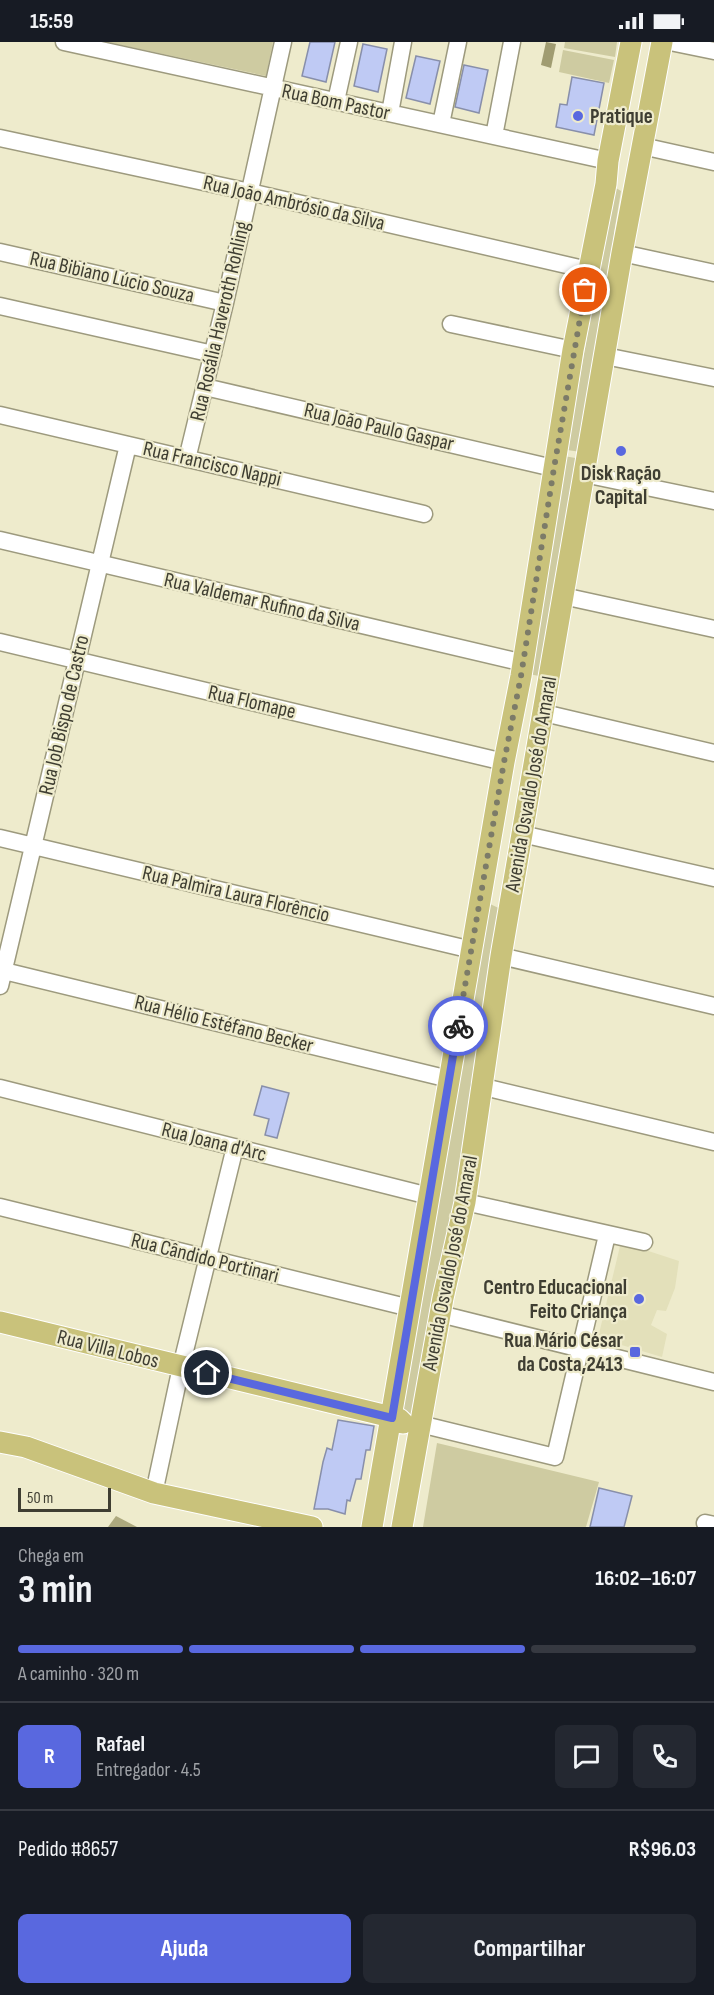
<!DOCTYPE html>
<html lang="pt">
<meta charset="utf-8">
<style>
body{margin:0;font-family:"Sofia Sans Condensed",sans-serif;background:#242831;color:#f1f3f6;height:100vh;display:flex;flex-direction:column;font-size:22px;white-space:nowrap}
*{box-sizing:border-box;margin:0}
p{font-size:20px;color:#9ea1a6}
.icon{flex:none;width:33px;height:33px;fill:none;stroke:currentColor;stroke-width:2;stroke-linecap:round;stroke-linejoin:round}
.map{position:relative;height:1485px;overflow:hidden}
.side{display:flex;flex-direction:column;background:#171b24;flex:1}
.side>*{flex:none}
.scale{position:absolute;left:18px;bottom:15px;width:93px;box-sizing:border-box;padding-left:6px;border:3px solid #3f3e32;border-top:0;font-size:16px;line-height:21px;white-space:nowrap;color:#3f3e32;-webkit-text-stroke:4px #eeebcc;paint-order:stroke}
.pin{position:absolute;display:grid;place-items:center;width:51px;height:51px;color:#fff;margin:-26px;border:3px solid #fff;border-radius:50%;box-shadow:0 2px 6px #0007}
.courier{position:absolute;display:grid;place-items:center;width:60px;height:60px;margin:-30px;border:4px solid #5968df;border-radius:50%;background:#fff;color:#222;box-shadow:0 2px 8px #0007}
.overview em{font-style:normal;font-weight:700}
.overview div{display:flex;flex-direction:column-reverse}
.overview{display:flex;align-items:center;justify-content:space-between;height:102px;padding:0 18px}
h1{font-size:39px;font-weight:700;line-height:45px}
.bar{display:grid;grid-template-columns:repeat(4,1fr);gap:9px 6px;align-content:center;height:72px;padding:0 18px}
.bar i{height:8px;border-radius:4px;background:#363941}
.bar .selected{background:#5968df}
.bar p{grid-column:span 4}
.line{display:flex;align-items:center;gap:15px;padding:0 18px;border-top:2px solid #363941}
.line div{flex:1}
.round{display:grid;place-items:center;flex:none;width:63px;height:63px;border-radius:9px;background:#242831}
.cta{display:flex;gap:12px;margin-top:auto;padding:12px 18px}
.cta a{flex:1;height:69px;border-radius:9px;background:#5968df;color:#fff;font-size:24px;font-weight:700;line-height:69px;text-align:center}
.cta a+a{background:#242831;color:#f1f3f6}
.status{display:flex;justify-content:space-between;align-items:center;height:42px;padding:0 30px;background:#171b24;direction:ltr}
.status svg{height:16px;fill:currentColor}
.map>svg:first-child{display:block}
</style>
<div class="status"><b>15:59</b><svg viewBox="0 0 49 12"><path d="M0 12V9h3v3zM5 12V6h3v6zM10 12V3h3v9zM15 12V0h3v12zM26 1h20v11H26zM47 4h2v5h-2z"/></svg></div>
<div class="map">
<svg width="714" height="1485" viewBox="0 0 714 1485">
<rect width="100%" height="100%" fill="#eeebcc"/>
<!-- built -->
<path fill="#e3e0ba" d="M621,1200l58,19 -4,27 -9,23 -9,-1 -6,15 16,9 -5,23 -64,-19z"/>
<!-- green -->
<path fill="#cecba1" d="M107,0h166l-7,34z
M565,0h52l-2,15 -51,-9z
M563,8l51,10 -5,23 -50,-11z
M616,146l5,3 -7,42 -2,46 -31,173 -14,-2 34,-192z
M564,414l17,3 -37,218 -15,-3z
M490,862l15,7 -90,522 -14,-20z
M437,1401l162,39 -13,45h-163z"/>
<!-- forest -->
<path fill="#ada97e" d="M116,1474l21,11h-29z"/>
<!-- water -->
<path fill="#a09c71" d="M546,0l10,2 -5,24 -10,-3z"/>
<!-- building -->
<path fill="#bfcaf4" stroke="#888faa" stroke-width="1.5" d="M310,0h25l-9,40 -24,-6z
M363,2l24,5 -9,43 -24,-6z
M416,14l24,5 -10,43 -24,-6z
M464,23l24,5 -9,43 -24,-6z
M572,35l32,6 -10,52 -38,-8 4,-23 7,1z
M262,1044l27,7 -12,45 -12,-3 4,-16 -15,-4z
M338,1378l36,6 -4,24h-4l-5,29h-5l-6,22 -3,-1 -2,14 -17,-5h-14l9,-47 4,-14 5,2z
M599,1446l33,8 -8,31h-34z"/>
<g fill="none" stroke-linecap="round" stroke-linejoin="round">
<defs>
<path id="minor" d="M64,0l544,119
M670,0l44,9
M336,59l13,-59
M390,71l13,-71
M441,82l17,-82
M494,94l18,-94
M0,96l250,54 338,78
M642,104l72,16
M0,210l225,51
M622,211l92,20
M0,264l213,48
M451,282l122,26
M605,314l109,22
M205,345l348,81
M0,373l424,99
M187,417l38,-156 58,-261
M584,432l130,27
M0,498l524,123
M563,554l151,33
M0,600l504,120
M544,671l170,40
M522,792l192,44
M0,796l472,112
M501,914l213,50
M0,928l449,109
M0,944l128,-541
M480,1044l234,56
M0,1046l429,108
M465,1160l179,40
M0,1165l410,101
M440,1272l274,68
M420,1382l135,33 52,-222
M154,1451l27,-126 54,-220
M705,1481l9,2"/>
<path id="major" d="M0,1280l383,93 16,4 4,4
M0,1400l26,5 128,46 158,34
M372,1485l132,-765 17,-86 52,-326 33,-166 2,-23 23,-119
M402,1485l41,-229 22,-96 36,-246 121,-703 40,-211"/>
</defs>
<!-- minor casing -->
<use href="#minor" stroke="#9d9a7e" stroke-width="19"/>
<!-- major casing -->
<use href="#major" stroke="#fff" stroke-width="23"/>
<!-- minor -->
<use href="#minor" stroke="#fff" stroke-width="16"/>
<!-- major -->
<use href="#major" stroke="#c9c27b" stroke-width="21"/>
</g>
<g fill="none" stroke-linecap="round" stroke-linejoin="round">
<!-- done -->
<path stroke="#7c7b68" stroke-width="6" stroke-dasharray="0 10.8" d="M458,984l46,-264 17,-86 33,-208 31,-178"/>
<!-- route -->
<path stroke="#5968df" stroke-width="8" d="M207,1331l185,45 66,-392"/>
</g>
<!-- markers -->
<g fill="#5968df" stroke="#eeebcc" stroke-width="2">
<circle cx="578" cy="74" r="6"/>
<circle cx="621" cy="409" r="6"/>
<circle cx="639" cy="1257" r="6"/>
<rect x="629" y="1304" width="12" height="12" rx="3"/>
</g>
<g text-anchor="middle" dominant-baseline="central" stroke-width="4.5" stroke-linejoin="round" paint-order="stroke">
<!-- street labels -->
<g font-size="21" fill="#3f3e32" stroke="#eeebcc">
<text transform="translate(336 60) rotate(12)">Rua Bom Pastor</text>
<text transform="translate(294 161) rotate(13)">Rua João Ambrósio da Silva</text>
<text transform="translate(112 235) rotate(13)">Rua Bibiano Lúcio Souza</text>
<text transform="translate(220 279) rotate(-77)">Rua Rosália Haveroth Rohling</text>
<text transform="translate(379 385) rotate(13)">Rua João Paulo Gaspar</text>
<text transform="translate(212 422) rotate(13)">Rua Francisco Nappi</text>
<text transform="translate(262 560) rotate(13)">Rua Valdemar Rufino da Silva</text>
<text transform="translate(252 660) rotate(13)">Rua Flomape</text>
<text transform="translate(64 673) rotate(-77)">Rua Job Bispo de Castro</text>
<text transform="translate(531 742) rotate(-80)">Avenida Osvaldo José do Amaral</text>
<text transform="translate(236 852) rotate(13)">Rua Palmira Laura Florêncio</text>
<text transform="translate(224 982) rotate(14)">Rua Hélio Estéfano Becker</text>
<text transform="translate(214 1100) rotate(14)">Rua Joana d'Arc</text>
<text transform="translate(205 1216) rotate(14)">Rua Cândido Portinari</text>
<text transform="translate(450 1221) rotate(-79)">Avenida Osvaldo José do Amaral</text>
<text transform="translate(108 1307) rotate(14)">Rua Villa Lobos</text>
</g>
<!-- poi labels -->
<g font-size="21" font-weight="bold" fill="#3f3e32" stroke="#eeebcc" text-anchor="end">
<text x="590" y="74" text-anchor="start">Pratique</text>
<text x="621" y="431" text-anchor="middle">Disk Ração<tspan x="621" dy="24">Capital</tspan></text>
<text x="627" y="1245">Centro Educacional<tspan x="627" dy="24">Feito Criança</tspan></text>
<text x="623" y="1298">Rua Mário César<tspan x="623" dy="24">da Costa,2413</tspan></text>
</g>
</g>
</svg>
<div class="scale">50 m</div>
<div class="pin" style="left:585px;top:248px;background:#ea580c"><svg class="icon" aria-label="bag" viewBox="0 0 24 24"><path d="M5 8h14l-1 12H6zM9 8a3 3 0 0 1 6 0"/></svg></div>
<div class="pin" style="left:207px;top:1331px;background:#1f2937"><svg class="icon" aria-label="home" viewBox="0 0 24 24"><path d="M3 11l9-7 9 7M6 9v11h12V9"/></svg></div>
<div class="courier" style="left:458px;top:984px"><svg class="icon" aria-label="bike" viewBox="0 0 24 24"><circle cx="6" cy="16" r="4"/><circle cx="18" cy="16" r="4"/><path d="M6 16l4-8h5l3 8M10 8l3 8H6M13 5h3"/></svg></div>
</div>
<section class="side">
<div class="overview"><div><h1>3 min</h1><p>Chega em</p></div><em>16:02–16:07</em></div>
<div class="bar"><i class="selected"></i><i class="selected"></i><i class="selected"></i><i></i><p>A caminho · 320 m</p></div>
<div class="line" style="height:108px"><b class="round" style="background:#5968df;color:#fff">R</b><div><b>Rafael</b><p>Entregador · 4.5</p></div><a class="round"><svg class="icon" aria-label="chat" viewBox="0 0 24 24"><path d="M4 5h16v11H9l-5 4z"/></svg></a><a class="round"><svg class="icon" aria-label="phone" viewBox="0 0 24 24"><path d="M5 4h4l2 5-3 2q2 4 5 5l2-3 5 2v4C11 20 4 13 5 4z"/></svg></a></div>
<div class="line" style="height:78px"><div>Pedido #8657</div><b>R$96.03</b></div>
<div class="cta"><a>Ajuda</a><a>Compartilhar</a></div>
</section>
